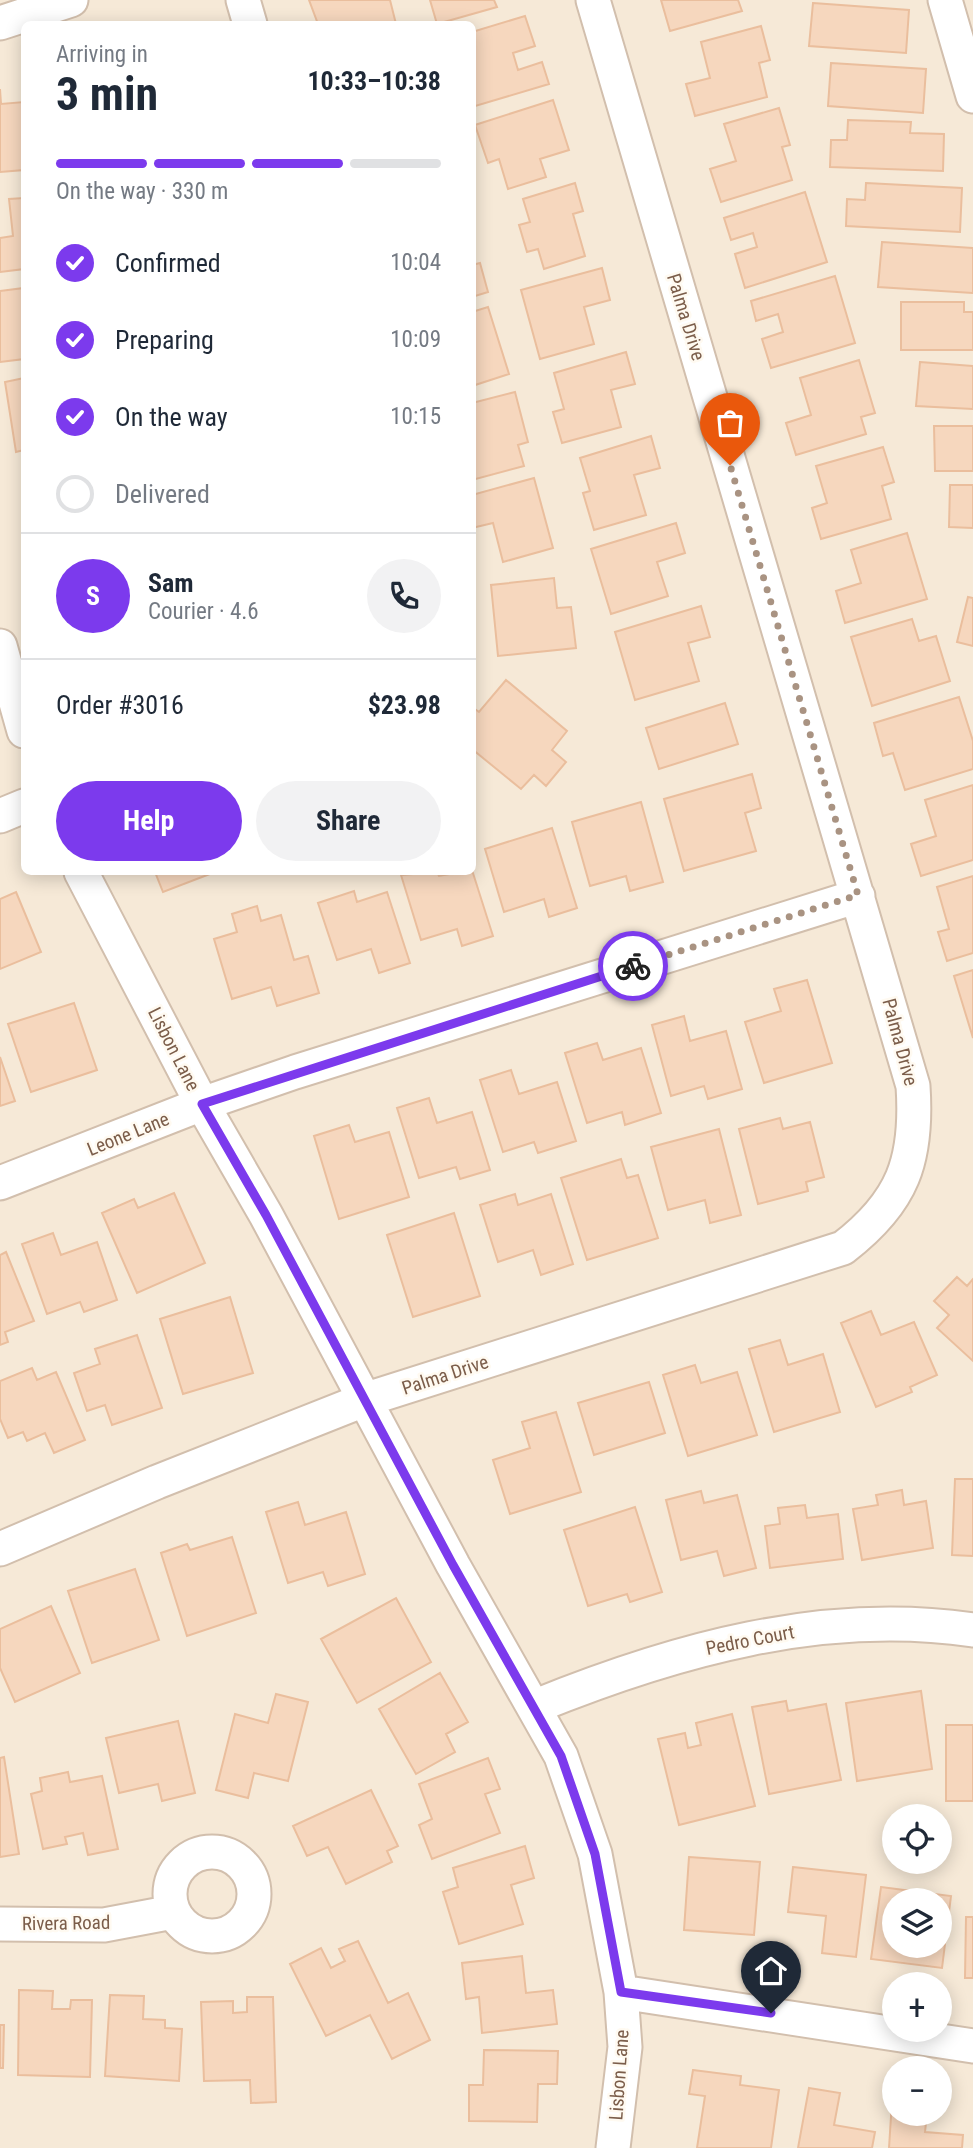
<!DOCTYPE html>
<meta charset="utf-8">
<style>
body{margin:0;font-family:"Roboto Condensed",sans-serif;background:#f2f2f3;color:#1f2937;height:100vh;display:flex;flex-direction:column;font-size:26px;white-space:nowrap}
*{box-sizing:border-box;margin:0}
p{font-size:23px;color:#747a83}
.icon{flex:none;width:38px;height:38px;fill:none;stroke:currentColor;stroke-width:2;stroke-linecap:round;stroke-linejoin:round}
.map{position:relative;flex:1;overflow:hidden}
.side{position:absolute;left:21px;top:21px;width:455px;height:854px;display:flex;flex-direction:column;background:#fff;border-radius:10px;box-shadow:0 4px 18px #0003}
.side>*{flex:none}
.fabs{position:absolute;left:882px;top:1804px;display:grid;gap:14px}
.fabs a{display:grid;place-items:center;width:70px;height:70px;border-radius:50%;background:#fff;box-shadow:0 4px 18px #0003;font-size:35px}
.pin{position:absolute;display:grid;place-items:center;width:60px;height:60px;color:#fff;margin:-72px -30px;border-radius:50% 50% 50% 0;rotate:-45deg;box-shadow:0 0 7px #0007}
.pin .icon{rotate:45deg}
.courier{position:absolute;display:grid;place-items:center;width:70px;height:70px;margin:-35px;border:5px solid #7c3aed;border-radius:50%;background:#fff;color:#222;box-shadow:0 2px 9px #0007}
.headline em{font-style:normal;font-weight:700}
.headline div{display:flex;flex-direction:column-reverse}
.headline{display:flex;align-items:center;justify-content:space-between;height:119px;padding:0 35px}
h1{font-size:46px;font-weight:700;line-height:52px}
.bar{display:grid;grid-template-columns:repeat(4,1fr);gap:10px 7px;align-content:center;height:84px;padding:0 35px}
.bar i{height:9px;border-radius:5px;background:#e0e1e3}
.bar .on{background:#7c3aed}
.bar p{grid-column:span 4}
.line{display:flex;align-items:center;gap:18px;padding:0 35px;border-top:2px solid #e0e1e3}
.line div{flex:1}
.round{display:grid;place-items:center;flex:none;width:74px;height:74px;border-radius:37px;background:#f2f2f3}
ol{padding:0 35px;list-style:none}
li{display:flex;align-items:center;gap:21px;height:77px}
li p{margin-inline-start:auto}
li .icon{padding:7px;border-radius:50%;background:#7c3aed;color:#fff;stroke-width:4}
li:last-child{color:#747a83}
li i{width:38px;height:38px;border:4px solid #e0e1e3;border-radius:50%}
.button{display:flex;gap:14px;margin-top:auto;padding:14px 35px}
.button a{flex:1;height:80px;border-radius:42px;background:#7c3aed;color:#fff;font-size:28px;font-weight:700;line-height:80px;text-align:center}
.button a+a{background:#f2f2f3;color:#1f2937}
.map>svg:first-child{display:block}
</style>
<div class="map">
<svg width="973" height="2148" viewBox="0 0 973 2148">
<rect width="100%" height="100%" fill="#fef7e9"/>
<!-- residential -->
<path fill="#f6e9d7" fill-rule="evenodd" d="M0,0h973v2148h-973zM24,24h448v848h-448zM894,1816h46v46h-46zM894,1900h46v46h-46zM894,1984h46v46h-46zM894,2068h46v46h-46z"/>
<!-- building -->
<path fill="#f6d7be" stroke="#eabe9d" stroke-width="2" fill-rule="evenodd" d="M309,0h81l6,24h-78z
M430,0h64l3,7 -60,17z
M661,0h77l4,11 -72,20z
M813,3l96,7 -3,43 -97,-7z
M525,16l10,30 -22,7 5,17 24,-8 7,22 -77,23v-75z
M761,26l9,34 -11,3 8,34 -72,19 -9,-32 24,-6 -9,-36z
M831,63l95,6 -3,44 -95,-7z
M0,89l1,15 23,-2v68l-24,2z
M553,100l16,50 -29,9 6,18 -38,12 -9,-30 -11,4 -13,-38z
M779,108l11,37 -8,2 10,33 -71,22 -11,-33 26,-8 -12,-37z
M848,120l63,2 -1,11 34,1 -1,37 -113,-4 1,-27h16z
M575,183l8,28 -10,3 12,42 -41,13 -6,-20 -11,3 -8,-27 11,-3 -7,-23z
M866,183l96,5 -2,44 -114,-6 1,-27 18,1z
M805,192l22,70 -82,26 -10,-34 22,-7 -4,-14 -22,7 -7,-22z
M24,198v71l-24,3v-34l13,-2 -4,-37z
M882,242l91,6v45l-95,-6z
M480,263l8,29 -16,5v-32z
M602,268l8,32 -26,7 10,37 -54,15 -19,-69z
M835,276l20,67 -84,25 -9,-29 21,-7 -5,-18 -22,7 -5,-20z
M24,288v71l-24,3v-71z
M901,302h63v10h9v38h-72z
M488,307l21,67 -37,12v-74z
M626,352l9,32 -24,6 10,37 -59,16 -9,-31 11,-3 -10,-36z
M859,360l16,53 -14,4 5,17 -70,21 -10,-32 25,-8 -11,-37z
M920,362l53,4v43l-57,-3z
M24,378v72l-8,2 -11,-70z
M515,392l13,50 -10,3 6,21 -52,14v-77z
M934,426h39v45h-38z
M651,436l9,32 -26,7 12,40 -52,15 -11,-37 7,-2 -10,-33z
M883,447l11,35 -12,4 9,33 -70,20 -9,-31 15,-5 -11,-37z
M534,478l19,70 -50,14 -10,-39 -21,5v-33z
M950,485h23v43l-24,-1z
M676,523l9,30 -28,9 11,34 -57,18 -20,-65z
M907,533l20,66 -82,24 -9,-32 25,-8 -10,-33z
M554,578l3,30 14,-1 5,41 -78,8 -7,-71z
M968,597l5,1v48l-16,-4z
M701,606l9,31 -22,6 11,38 -64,19 -20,-68z
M912,619l7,22 17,-5 14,45 -78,25 -21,-69z
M506,680l61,51 -15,19 14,12 -20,24 -12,-11 -13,14 -49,-40v-42l7,5z
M959,697l14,44v28l-68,21 -12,-37 -10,3 -9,-33z
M725,703l13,41 -79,25 -13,-41z
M752,774l9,34 -16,5 11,38 -72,20 -20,-72z
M973,785v75l-52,16 -10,-32 25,-8 -11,-36z
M641,802l22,80 -33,9 -4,-15 -36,10 -18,-64z
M552,828l25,80 -28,9 -5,-18 -40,13 -19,-63z
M472,870l21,66 -31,10 -5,-17 -36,11 -20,-65 36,-3 2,4z
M155,872h60l-52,20z
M973,876v77l-26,8 -9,-29 11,-3 -12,-42z
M354,891l3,11 30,-10 23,71 -31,10 -8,-24 -34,11 -19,-57z
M16,892l25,60 -41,17v-70z
M257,906l4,15 20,-6 13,45 14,-4 11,37 -42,13 -6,-19 -39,12 -18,-60 23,-7 -5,-18z
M973,970v68l-19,-62z
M807,980l25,83 -68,20 -19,-61 36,-11 -7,-22z
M74,1003l23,67 -66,22 -23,-68z
M684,1016l6,25 36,-10 16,58 -34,10 -4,-13 -33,10 -19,-71z
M597,1043l6,17 38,-12 20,65 -36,12 -3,-13 -35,11 -22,-70z
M0,1057l15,44 -15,5z
M511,1070l8,24 38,-12 19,59 -38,12 -4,-11 -31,10 -23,-72z
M429,1098l8,25 35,-11 18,58 -30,9 -4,-12 -37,11 -22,-70z
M780,1118l3,11 27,-7 14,55 -18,5 2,9 -50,13 -19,-75z
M349,1125l6,17 34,-10 20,65 -70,22 -25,-83z
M719,1129l22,86 -31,8 -5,-23 -37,10 -17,-63z
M621,1159l6,19 11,-3 20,63 -71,22 -26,-82z
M174,1193l31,70 -68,30 -35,-80 32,-14 4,9z
M515,1194l3,11 33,-11 22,70 -32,11 -8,-25 -35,12 -18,-57z
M454,1213l26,83 -67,21 -26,-82z
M53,1233l8,22 36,-13 20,58 -33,12 -4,-10 -33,12 -25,-70z
M6,1252l28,69 -29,11 3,10 -8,3v-90z
M957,1277l10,9 6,-7v82l-36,-33 12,-13 -15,-14z
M230,1297l23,76 -70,21 -23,-75z
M871,1311l10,24 33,-13 23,53 -27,12 2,5 -36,15 -35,-84z
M137,1335l25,73 -50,17 -7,-20 -18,6 -13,-38 26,-9 -5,-15z
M780,1340l8,25 35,-11 17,58 -66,20 -25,-83z
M695,1365l6,18 36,-11 20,63 -69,21 -25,-81z
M32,1368l5,12 19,-8 29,68 -31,13 -9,-20 -18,8 -4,-9 -15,6 -8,-19v-38z
M649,1382l16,51 -71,22 -16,-52z
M556,1412l25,80 -71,22 -17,-54 37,-12 -8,-26z
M955,1479h18v77l-21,-1z
M902,1490l2,15 22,-4 7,47 -71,12 -9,-51 25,-4 -2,-10z
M701,1491l3,12 33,-8 19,73 -32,8 -7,-25 -36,9 -15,-60z
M298,1502l7,23 41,-13 19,62 -37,12 -5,-14 -35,11 -22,-71z
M805,1505l2,13 31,-4 5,45 -73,9 -5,-42 15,-2 -2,-16z
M635,1507l27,85 -32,10 -3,-8 -39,12 -24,-76z
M232,1537l24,76 -69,23 -26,-83 26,-9 3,6z
M135,1569l24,71 -67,23 -24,-72z
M396,1598l35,64 -74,41 -36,-64z
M51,1606l29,67 -65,29 -15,-34v-39z
M440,1673l28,49 -22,12 9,18 -39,22 -37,-65z
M921,1691l11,78 -75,12 -11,-78z
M276,1694l32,8 -20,79 -34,-8 -6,25 -32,-8 19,-76 33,9z
M786,1701l2,10 38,-7 15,76 -72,14 -17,-87z
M732,1714l23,92 -76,19 -21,-86 27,-6 3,15 13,-3 -5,-22z
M178,1721l17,72 -33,8 -4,-17 -39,9 -13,-55z
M946,1725h27v76h-27z
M4,1757l15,97 -19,3v-99z
M488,1758l12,31 -15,5 15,39 -68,26 -13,-34 13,-6 -13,-35z
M68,1772l2,10 32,-6 16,73 -30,6 -5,-22 -18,4 2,7 -24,5 -12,-55 11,-3 -2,-13z
M371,1790l27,56 -11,5 5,11 -46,22 -18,-37 -21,9 -14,-30z
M525,1846l9,32 -23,7 12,39 -64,20 -16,-52 15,-5 -5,-19z
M689,1857l71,5 -6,73 -70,-5z
M793,1867l73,8 -10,82 -34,-4 4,-37 -38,-4z
M881,1887l70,9 -9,72 -71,-9zM894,1900h46v46h-46z
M966,1917h7v61h-8z
M358,1941l30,62 20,-10 22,47 -38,19 -22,-44 -44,21 -36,-72 31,-16 10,20 14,-7 -6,-12z
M522,1956l4,37 27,-3 4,34 -75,9 -3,-36 -13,2 -4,-36z
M19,1990l34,1 -1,18h18l1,-9h21l-2,77 -72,-2z
M110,1995l34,1 -1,23 22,1v8l17,1 -3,52 -74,-5z
M247,1997h26l3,105 -25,1 -1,-23 -46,1 -3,-79 32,-1v12l14,-1z
M0,2025h4l-1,43h-3z
M484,2050l74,1 -1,33h-19l-1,38 -68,-1v-36h14z
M693,2070l48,6 -1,9 39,5 -8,58h-74l8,-52 -16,-2z
M809,2088l31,5 -6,32 41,7 -3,16h-74z
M892,2101l2,13h33l-2,18 38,3 -1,13h-73z"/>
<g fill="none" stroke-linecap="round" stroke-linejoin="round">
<defs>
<path id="minor" d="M243,0l7,24
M945,0l28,96
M0,23l71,-23
M0,646l24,85
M0,816l24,-10
M81,872l121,232 64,111 187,350 108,191 34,98 26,138 4,55 -12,101
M0,1183l202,-79 93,-32 563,-176
M0,1549l157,-67 207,-82 479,-152c60,-46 75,-88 70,-162l-320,-1086
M536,1706c138,-56 287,-98 437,-76
M170 1894a42 42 0 1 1 84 0a42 42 0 1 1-84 0Z
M0,1924l104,1 69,-13
M621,1992l352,54"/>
</defs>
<!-- minor casing -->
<use href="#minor" stroke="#d2bfad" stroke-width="37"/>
<!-- minor -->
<use href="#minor" stroke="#fff" stroke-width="33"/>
</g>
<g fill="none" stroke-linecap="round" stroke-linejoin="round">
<!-- done -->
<path stroke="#a99382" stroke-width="7" stroke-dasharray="0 12.6" d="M633,966l225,-71 -128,-430"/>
<!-- route -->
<path stroke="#7c3aed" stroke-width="9" d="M633,966l-431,138 64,111 187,350 108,191 34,98 26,138 150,21"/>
</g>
<g text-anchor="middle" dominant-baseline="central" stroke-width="5" stroke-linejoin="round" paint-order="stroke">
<!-- street labels -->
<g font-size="19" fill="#7b5d4a" stroke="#fffaf1">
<text transform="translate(686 317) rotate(73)">Palma Drive</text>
<text transform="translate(900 1042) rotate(75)">Palma Drive</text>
<text transform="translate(174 1049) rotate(63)">Lisbon Lane</text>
<text transform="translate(128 1134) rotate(-22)">Leone Lane</text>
<text transform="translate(445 1375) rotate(-18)">Palma Drive</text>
<text transform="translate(750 1640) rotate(-11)">Pedro Court</text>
<text transform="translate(66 1923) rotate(-1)">Rivera Road</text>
<text transform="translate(619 2075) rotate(-86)">Lisbon Lane</text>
</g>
</g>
</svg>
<div class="fabs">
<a><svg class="icon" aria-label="locate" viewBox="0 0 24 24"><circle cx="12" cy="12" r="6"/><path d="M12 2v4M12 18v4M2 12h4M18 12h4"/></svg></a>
<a><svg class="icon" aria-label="layers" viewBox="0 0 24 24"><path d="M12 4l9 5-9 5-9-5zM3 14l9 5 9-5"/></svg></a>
<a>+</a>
<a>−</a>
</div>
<div class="pin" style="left:730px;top:465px;background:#ea580c"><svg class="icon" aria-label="bag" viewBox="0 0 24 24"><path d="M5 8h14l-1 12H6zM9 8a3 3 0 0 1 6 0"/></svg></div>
<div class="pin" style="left:771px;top:2013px;background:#1f2937"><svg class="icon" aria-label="home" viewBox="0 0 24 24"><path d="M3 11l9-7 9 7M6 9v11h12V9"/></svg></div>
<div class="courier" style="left:633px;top:966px"><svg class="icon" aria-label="bike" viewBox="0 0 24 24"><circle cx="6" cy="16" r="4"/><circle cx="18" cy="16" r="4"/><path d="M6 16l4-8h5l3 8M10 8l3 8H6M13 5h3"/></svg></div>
<section class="side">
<div class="headline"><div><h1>3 min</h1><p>Arriving in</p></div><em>10:33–10:38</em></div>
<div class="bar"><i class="on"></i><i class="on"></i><i class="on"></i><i></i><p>On the way · 330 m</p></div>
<ol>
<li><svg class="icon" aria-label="check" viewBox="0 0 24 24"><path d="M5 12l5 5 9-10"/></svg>Confirmed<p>10:04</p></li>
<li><svg class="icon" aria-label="check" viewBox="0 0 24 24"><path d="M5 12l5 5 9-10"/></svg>Preparing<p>10:09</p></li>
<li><svg class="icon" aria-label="check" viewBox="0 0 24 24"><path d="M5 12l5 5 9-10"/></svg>On the way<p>10:15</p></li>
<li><i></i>Delivered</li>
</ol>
<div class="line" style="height:126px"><b class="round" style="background:#7c3aed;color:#fff">S</b><div><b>Sam</b><p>Courier · 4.6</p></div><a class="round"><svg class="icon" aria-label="phone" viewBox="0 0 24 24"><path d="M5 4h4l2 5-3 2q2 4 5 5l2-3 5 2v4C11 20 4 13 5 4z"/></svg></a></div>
<div class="line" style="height:91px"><div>Order #3016</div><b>$23.98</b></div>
<div class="button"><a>Help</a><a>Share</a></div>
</section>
</div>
